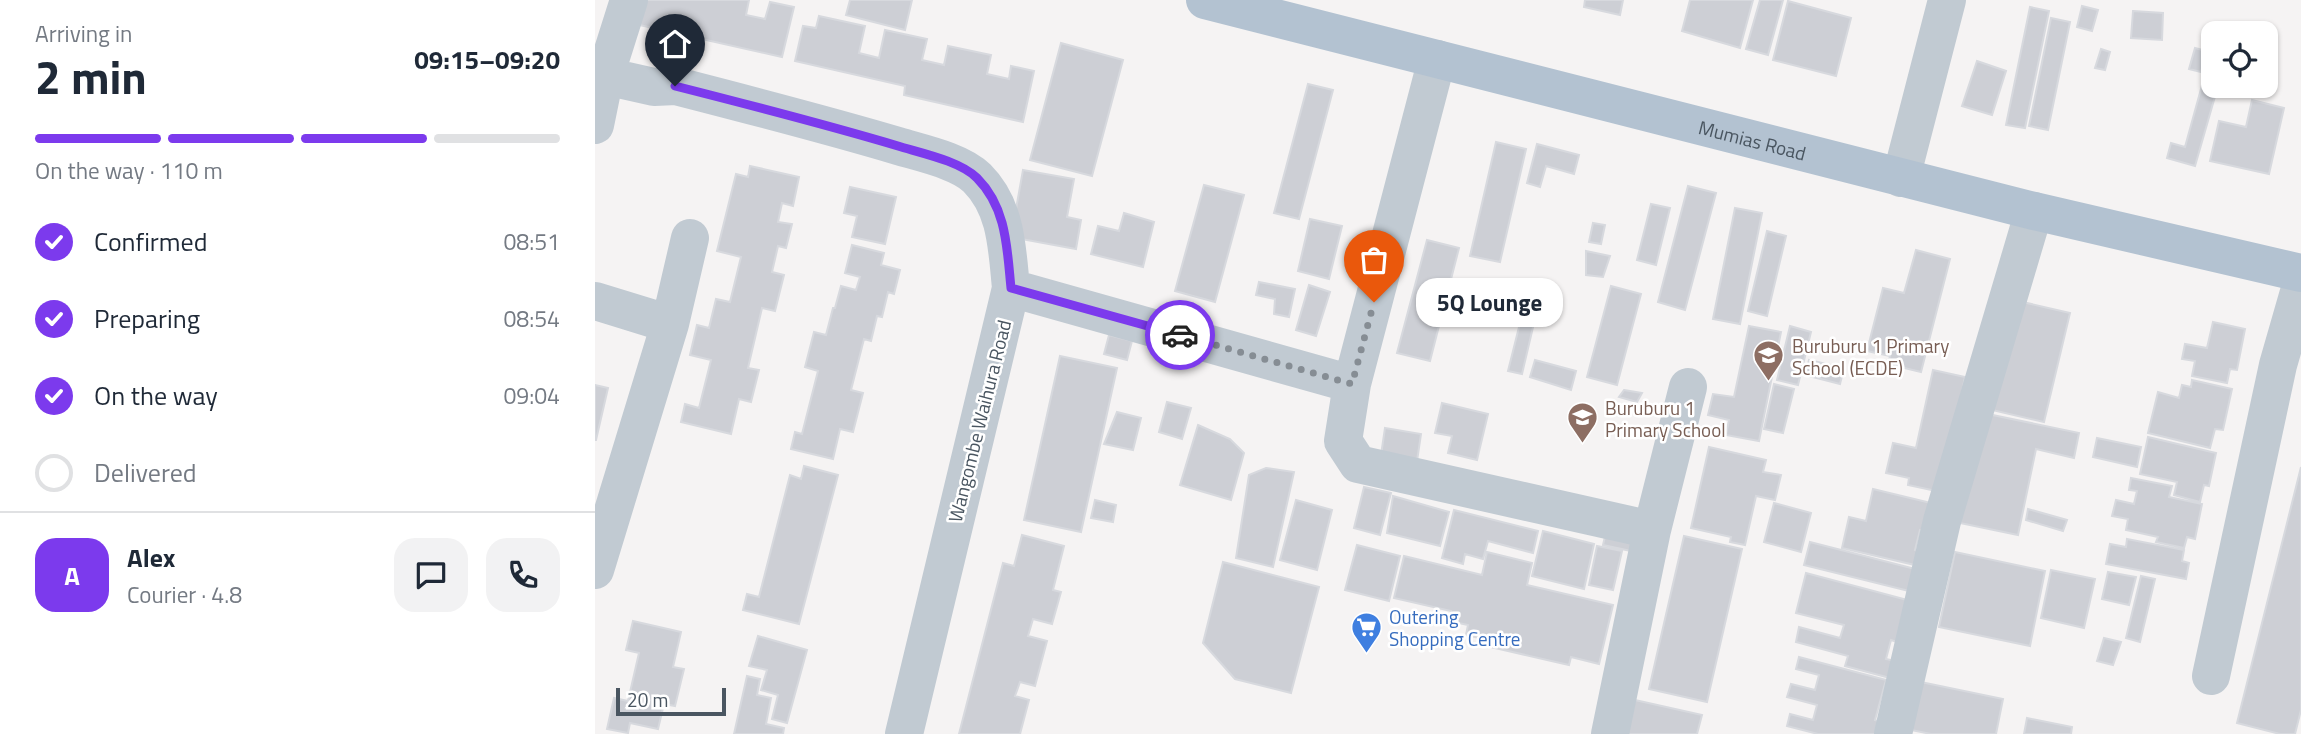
<!DOCTYPE html>
<meta charset="utf-8">
<style>
body{margin:0;font-family:"Titillium Web",sans-serif;background:#f2f2f3;color:#1f2937;height:100vh;display:flex;flex-direction:column;font-size:26px;white-space:nowrap}
*{box-sizing:border-box;margin:0}
p{font-size:23px;color:#747a83}
.icon{flex:none;width:38px;height:38px;fill:none;stroke:currentColor;stroke-width:2;stroke-linecap:round;stroke-linejoin:round}
.map{position:relative;flex:1;overflow:hidden}
.details{display:flex;flex-direction:column;background:#fff;width:595px}
.details>*{flex:none}
.controls{position:absolute;left:1606px;top:21px;display:grid;gap:14px}
.controls a{display:grid;place-items:center;width:77px;height:77px;border-radius:14px;background:#fff;box-shadow:0 2px 5px #0004;font-size:35px}
.scale{position:absolute;left:21px;bottom:18px;width:110px;box-sizing:border-box;padding-left:7px;border:4px solid #4a5661;border-top:0;font-size:19px;line-height:24px;white-space:nowrap;color:#4a5661;-webkit-text-stroke:5px #fff;paint-order:stroke}
.pin{position:absolute;display:grid;place-items:center;width:60px;height:60px;color:#fff;margin:-72px -30px;border-radius:50% 50% 50% 0;rotate:-45deg;box-shadow:0 0 7px #0007}
.pin .icon{rotate:45deg}
.courier{position:absolute;display:grid;place-items:center;width:70px;height:70px;margin:-35px;border:5px solid #7c3aed;border-radius:50%;background:#fff;color:#222;box-shadow:0 2px 9px #0007}
.bubble{position:absolute;height:49px;border-radius:21px;background:#fff;box-shadow:0 2px 5px #0004;font-size:23px;font-weight:700;line-height:49px;text-align:center}
.summary em{font-style:normal;font-weight:700}
.summary div{display:flex;flex-direction:column-reverse}
.summary{display:flex;align-items:center;justify-content:space-between;height:119px;padding:0 35px}
h1{font-size:46px;font-weight:700;line-height:52px}
.bar{display:grid;grid-template-columns:repeat(4,1fr);gap:10px 7px;align-content:center;height:84px;padding:0 35px}
.bar i{height:9px;border-radius:5px;background:#e0e1e3}
.bar .active{background:#7c3aed}
.bar p{grid-column:span 4}
.line{display:flex;align-items:center;gap:18px;padding:0 35px;border-top:2px solid #e0e1e3}
.line div{flex:1}
.round{display:grid;place-items:center;flex:none;width:74px;height:74px;border-radius:21px;background:#f2f2f3}
ol{padding:0 35px;list-style:none}
li{display:flex;align-items:center;gap:21px;height:77px}
li p{margin-inline-start:auto}
li .icon{padding:7px;border-radius:50%;background:#7c3aed;color:#fff;stroke-width:4}
li:last-child{color:#747a83}
li i{width:38px;height:38px;border:4px solid #e0e1e3;border-radius:50%}
main{display:flex;flex:1;min-height:0}
.map>svg:first-child{display:block}
</style>
<main>
<section class="details">
<div class="summary"><div><h1>2 min</h1><p>Arriving in</p></div><em>09:15–09:20</em></div>
<div class="bar"><i class="active"></i><i class="active"></i><i class="active"></i><i></i><p>On the way · 110 m</p></div>
<ol>
<li><svg class="icon" aria-label="check" viewBox="0 0 24 24"><path d="M5 12l5 5 9-10"/></svg>Confirmed<p>08:51</p></li>
<li><svg class="icon" aria-label="check" viewBox="0 0 24 24"><path d="M5 12l5 5 9-10"/></svg>Preparing<p>08:54</p></li>
<li><svg class="icon" aria-label="check" viewBox="0 0 24 24"><path d="M5 12l5 5 9-10"/></svg>On the way<p>09:04</p></li>
<li><i></i>Delivered</li>
</ol>
<div class="line" style="height:126px"><b class="round" style="background:#7c3aed;color:#fff">A</b><div><b>Alex</b><p>Courier · 4.8</p></div><a class="round"><svg class="icon" aria-label="chat" viewBox="0 0 24 24"><path d="M4 5h16v11H9l-5 4z"/></svg></a><a class="round"><svg class="icon" aria-label="phone" viewBox="0 0 24 24"><path d="M5 4h4l2 5-3 2q2 4 5 5l2-3 5 2v4C11 20 4 13 5 4z"/></svg></a></div>
</section>
<div class="map">
<svg width="1706" height="734" viewBox="0 0 1706 734">
<rect width="100%" height="100%" fill="#f5f3f3"/>
<!-- building -->
<path fill="#cdcfd5" stroke="#d7d9de" stroke-width="2" d="M41,0h113l-3,15 19,4 5,-17 24,5 -12,50 -160,-36z
M255,0h62l-7,30 -59,-15z
M990,0h38l-3,15 -36,-8z
M1095,0h63l-13,48 -58,-17z
M1165,0h23l-15,55 -22,-6z
M1193,1l63,17 -15,58 -63,-16z
M1487,6l16,4 -6,21 -15,-4z
M1435,7l19,4 -24,117 -19,-3z
M1538,11l30,2 -1,27 -31,-2z
M224,16l46,10 -6,27 20,5 6,-28 42,9 -5,21 22,5 4,-19 43,9 -4,19 22,5 2,-13 23,5 -11,51 -119,-27 1,-9 -110,-25 8,-35 13,2z
M1456,18l19,4 -22,108 -19,-4z
M466,43l62,17 -31,116 -62,-16z
M1600,48l19,5v10l-10,-2 -3,11 -12,-3z
M1506,49l9,3 -5,18 -10,-2z
M1382,61l29,10 -14,44 -30,-9z
M1609,78l10,3v5h4l-23,80 -28,-8 4,-15 14,4z
M713,84l25,6 -34,129 -25,-6z
M1657,100l32,8 -15,66 -59,-13 9,-40 27,6z
M901,142l30,7 -26,113 -30,-6z
M942,144l42,11 -5,19 -28,-8 -6,21 -13,-4z
M155,166l49,11 -6,29 -11,-3 -4,19 14,2 -6,24 -8,-2 -6,26 12,3 -9,36 -13,-3 -14,60 11,2 -8,32 -12,-3 -8,35 -50,-12 4,-18 14,4 12,-48 -21,-5 7,-30 12,3 7,-29 14,3 11,-45 -24,-6 19,-77 12,3z
M428,170l51,9 -7,38 14,3 -5,29 -65,-12z
M609,185l40,10 -29,107 -40,-11z
M1093,186l28,7 -31,117 -27,-8z
M255,187l46,10 -11,47 -33,-7 5,-21 -13,-3z
M1056,204l19,4 -14,57 -19,-5z
M1140,208l27,5 -22,111 -27,-5z
M529,213l30,9 -11,45 -52,-13 7,-28 21,5z
M715,219l32,7 -13,53 -31,-8z
M998,223l12,2 -4,19 -12,-2z
M1172,231l19,5 -19,80 -19,-5z
M832,240l32,8 -29,113 -33,-8z
M257,245l32,8 -3,12 19,5 -6,24 -6,-2 -6,25 -5,-1 -6,25 -7,-2 -13,51 12,3 -10,39 -13,-3 -7,30 -42,-10 4,-17 7,2 16,-63 -13,-4 9,-35 12,3 7,-27h2l6,-22 15,4 4,-13 -15,-4z
M1321,250l34,9 -29,113 -33,-8 2,-8 -23,-5 16,-63 21,5z
M991,251l24,5 -7,21 -17,-2z
M664,282l36,7 -6,28 -15,-3 1,-15 -19,-4z
M714,285l21,7 -14,44 -20,-6z
M1016,286l30,8 -24,91 -30,-8z
M1419,300l56,13 -26,109 -56,-13z
M926,319l13,4 -12,51 -14,-3z
M1618,322l32,7 -8,41 -7,-1 -3,14 -35,-7 3,-15 -13,-2 3,-15 22,4z
M1154,326l32,6 -22,109 -33,-6 3,-15 -21,-5 5,-21 21,3z
M1195,326l21,6 -13,53 -21,-5z
M514,335l23,6 -5,19 -23,-6z
M465,356l57,12 -36,164 -57,-12z
M940,360l41,11 -5,19 -41,-13z
M1214,360l35,8 -4,16 -35,-9z
M1338,370l32,7 -24,115 -33,-7 1,-7 -23,-5 7,-30 23,5z
M1597,380l40,9 -9,41 -8,-1 -5,19 -62,-15 10,-41 21,6 3,-13 9,2z
M1179,384l20,5 -11,44 -19,-4z
M0,385l13,3 -12,52h-1z
M1029,390l18,3 -5,9 -18,-5z
M572,402l24,6 -9,31 -23,-7z
M847,403l46,11 -11,46 -29,-7 4,-17 -17,-3z
M522,412l24,6 -8,32 -29,-6z
M1388,413l96,20 -5,25 -38,-9 -18,86 -58,-12z
M603,425l32,14 14,14 -13,47 -51,-15z
M790,428l36,6 -4,27 -36,-6z
M1553,437l68,16 -7,33 -5,-1 -4,17 -26,-7 3,-13 -37,-8z
M1502,438l44,9 -4,20 -44,-10z
M1114,447l57,13 -3,12 18,3 -6,25 -19,-4 -11,49 -15,-3 1,-5 -40,-9z
M209,466l34,9 -39,149 -56,-14 4,-16 12,3 31,-122 11,4z
M1706,467v243l-6,24h-15l-43,-11z
M671,468l28,4 -21,95 -37,-9 13,-83z
M1536,478l41,8 -3,11 33,7 -7,35 -8,-2 -3,11 -28,-6 2,-5 -32,-7 2,-11 -16,-3 4,-16 18,4 3,-13 -8,-1z
M769,487l27,6 -11,42 -26,-7z
M1278,489l62,15 -7,28 -8,-2 -5,20 8,2 -4,14 -77,-18 7,-31 17,4z
M798,496l56,16 -9,34 -53,-13z
M500,500l21,5 -3,17 -22,-4z
M701,500l36,10 -15,60 -37,-10z
M1179,503l37,10 -10,39 -37,-10z
M1433,509l39,11 -4,11 -37,-11z
M859,510l84,21 -5,22 -45,-12 -5,18 -18,-5 -2,10 -21,-6z
M1012,528l28,7 -4,16 -28,-6z
M948,531l51,13 -10,45 -52,-13z
M427,535l42,11 -11,44 8,2 -9,32 -19,-5 -5,17 19,5 -12,45 -15,-4 -5,14 14,4 -9,34h-61l44,-171 11,3z
M1089,536l58,13 -35,153 -58,-13z
M1532,539l57,11 -2,11 7,2 -3,16 -80,-15 4,-20 16,3z
M1215,542l109,28 -6,22 -109,-27z
M762,545l43,11 -11,45 -44,-11z
M1002,546l25,5 -9,39 -24,-5z
M892,552l45,11 -5,22 86,20 -14,59 -28,-7 -2,8 -87,-20 2,-6 -18,-4 2,-10 -19,-4 2,-10 -57,-13 10,-42 78,19z
M1360,552l90,19 -15,75 -91,-19z
M628,562l96,25 -28,106 -56,-14 -32,-36z
M1456,570l44,9 -11,49 -43,-10z
M1513,572l28,5 -7,28 -27,-6z
M1211,573l105,28 -11,42 -9,-3 -5,19 9,2 -5,17 -45,-12 3,-10 -52,-14 3,-15 41,11 4,-13 -48,-12z
M1546,576l14,3 -15,63 -14,-4z
M38,621l48,11 -8,35 11,2 -9,37 -11,-2 -6,25 -28,-6 -2,10 -21,-4 7,-31 14,3 11,-48 -13,-3z
M163,636l49,14 -20,73 -15,-4 6,-24 -17,-5 6,-20 -18,-4z
M1509,638l17,4 -8,23 -16,-4z
M1204,657l87,23 -11,40 11,3 -3,11h-65l-31,-8 3,-12 23,6 4,-15 -30,-8 4,-13 24,6 4,-15 -23,-6z
M152,676l13,3 -3,16 14,3 -5,26 18,4 -1,6h-49z
M1321,681l87,18 -7,35h-65l-25,-5z
M1040,700l67,15 -5,19h-70z
M1432,718l45,9 -1,7h-47z"/>
<g fill="none" stroke-linecap="round" stroke-linejoin="round">
<!-- minor -->
<path stroke="#c1cad2" stroke-width="38" d="M10,76l24,-76
M0,125l10,-49 49,11 22,-1c74,19 148,38 222,60 23,7 62,15 79,32 30,30 30,71 34,110l-107,446
M1306,178l46,-178
M416,288l341,96 85,-325
M0,301l75,23
M757,384l-9,57 15,23 294,66
M0,570l75,-246 20,-86
M1616,676l67,-311 23,-80
M1015,734l42,-204 36,-143
M1298,734l49,-213 92,-310"/>
<!-- major -->
<path stroke="#b3c2d1" stroke-width="38" id="s1" d="M610,0l829,211 267,62"/>
</g>
<g fill="none" stroke-linecap="round" stroke-linejoin="round">
<!-- done -->
<path stroke="#868d94" stroke-width="7" stroke-dasharray="0 12.6" d="M585,335l172,49 22,-82"/>
<!-- route -->
<path stroke="#7c3aed" stroke-width="9" d="M80,86c75,19 149,38 223,60 23,7 62,15 79,32 30,30 30,71 34,110l169,47"/>
</g>
<!-- icons -->
<defs>
<symbol id="school-pin" viewBox="-11 -11 22 30"><path d="M0 17L-7.5 6A9.5 9.5 0 1 1 7.5 6Z" fill="#8d6e63" stroke="#fff"/><path d="M0-5L7-2L0 1L-7-2ZM-4 1L0 2.5L4 1V4Q0 6-4 4Z" fill="#fff"/></symbol>
<symbol id="supermarket-pin" viewBox="-11 -11 22 30"><path d="M0 17L-7.5 6A9.5 9.5 0 1 1 7.5 6Z" fill="#3f7fe0" stroke="#fff"/><path d="M-6-5.5h2.5l.6 2H6L4.5 2H-2.5L-4.4-4H-6ZM-1.5 3.2a1.3 1.3 0 1 0 .1 0ZM3 3.2a1.3 1.3 0 1 0 .1 0Z" fill="#fff"/></symbol>
</defs>
<g fill-rule="evenodd">
<use href="#school-pin" x="1156" y="338" width="35" height="47"/>
<use href="#school-pin" x="970" y="400" width="35" height="47"/>
<use href="#supermarket-pin" x="754" y="610" width="35" height="47"/>
</g>
<g text-anchor="middle" dominant-baseline="central" stroke-width="5" stroke-linejoin="round" paint-order="stroke">
<!-- street labels -->
<g font-size="19" fill="#4a5661" stroke="#fff">
<text stroke="none"><textPath href="#s1" startOffset="565">Mumias Road</textPath></text>
<text transform="translate(384 421) rotate(-76)">Wangombe Waihura Road</text>
</g>
<!-- education labels -->
<g font-size="19" fill="#785e54" stroke="#fff" text-anchor="start">
<text x="1197" y="345">Buruburu 1 Primary<tspan x="1197" dy="22">School (ECDE)</tspan></text>
<text x="1010" y="407">Buruburu 1<tspan x="1010" dy="22">Primary School</tspan></text>
</g>
<!-- shop labels -->
<g font-size="19" fill="#366cbe" stroke="#fff" text-anchor="start">
<text x="794" y="616">Outering<tspan x="794" dy="22">Shopping Centre</tspan></text>
</g>
</g>
</svg>
<div class="controls">
<a><svg class="icon" aria-label="locate" viewBox="0 0 24 24"><circle cx="12" cy="12" r="6"/><path d="M12 2v4M12 18v4M2 12h4M18 12h4"/></svg></a>
</div>
<div class="scale">20 m</div>
<div class="pin" style="left:779px;top:302px;background:#ea580c"><svg class="icon" aria-label="bag" viewBox="0 0 24 24"><path d="M5 8h14l-1 12H6zM9 8a3 3 0 0 1 6 0"/></svg></div>
<div class="pin" style="left:80px;top:86px;background:#1f2937"><svg class="icon" aria-label="home" viewBox="0 0 24 24"><path d="M3 11l9-7 9 7M6 9v11h12V9"/></svg></div>
<div class="courier" style="left:585px;top:335px"><svg class="icon" aria-label="car" viewBox="0 0 24 24"><path d="M5 17H2v-5l4-1 3-4h7l3 4 3 1v5h-3M9 17h6M6 11h13"/><circle cx="7" cy="17" r="2"/><circle cx="17" cy="17" r="2"/></svg></div>
<div class="bubble" style="left:821px;top:278px;width:147px">5Q Lounge</div>
</div>
</main>
